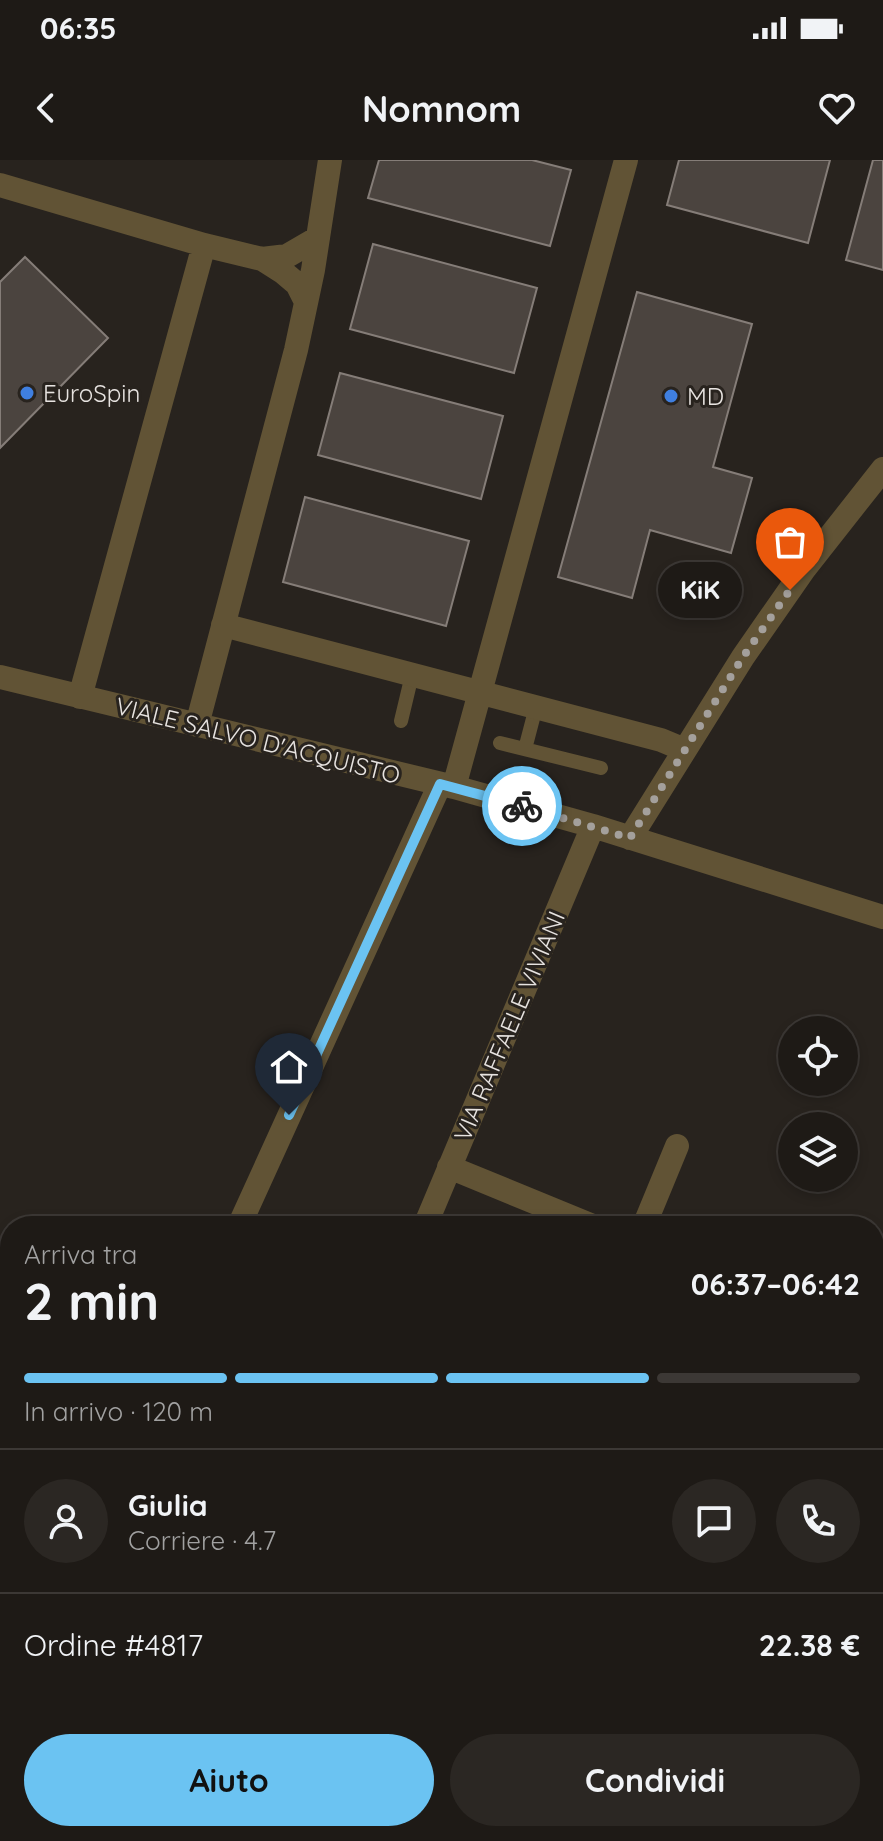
<!DOCTYPE html>
<html lang="it">
<meta charset="utf-8">
<style>
body{margin:0;font-family:Quicksand,sans-serif;background:#2b2723;color:#f1f3f6;height:100vh;display:flex;flex-direction:column;font-size:30px;white-space:nowrap}
*{box-sizing:border-box;margin:0}
p{font-size:26px;color:#a1a1a1}
.icon{flex:none;width:44px;height:44px;fill:none;stroke:currentColor;stroke-width:2;stroke-linecap:round;stroke-linejoin:round}
.map{position:relative;flex:1;overflow:hidden}
.drawer{position:absolute;left:0px;top:1056px;width:884px;height:626px;display:flex;flex-direction:column;background:#1e1a16;border-radius:32px 32px 0 0;box-shadow:0 4px 12px #0003,0 0 0 2px #3c3835}
.drawer>*{flex:none}
.controls{position:absolute;left:778px;top:856px;display:grid;gap:16px}
.controls a{display:grid;place-items:center;width:80px;height:80px;border-radius:50%;background:#1e1a16;box-shadow:0 4px 12px #0003,0 0 0 2px #3c3835;font-size:40px}
.pin{position:absolute;display:grid;place-items:center;width:68px;height:68px;color:#fff;margin:-82px -34px;border-radius:50% 50% 50% 0;rotate:-45deg;box-shadow:0 0 8px #0007}
.pin .icon{rotate:45deg}
.courier{position:absolute;display:grid;place-items:center;width:80px;height:80px;margin:-40px;border:6px solid #6bc3f2;border-radius:50%;background:#fff;color:#222;box-shadow:0 2px 10px #0007}
.bubble{position:absolute;height:56px;border-radius:28px;background:#1e1a16;box-shadow:0 4px 12px #0003,0 0 0 2px #3c3835;font-size:26px;font-weight:700;line-height:56px;text-align:center}
.headline em{font-style:normal;font-weight:700}
.headline div{display:flex;flex-direction:column-reverse}
.headline{display:flex;align-items:center;justify-content:space-between;height:136px;padding:0 24px}
h1{font-size:52px;font-weight:700;line-height:60px}
.bar{display:grid;grid-template-columns:repeat(4,1fr);gap:12px 8px;align-content:center;height:96px;padding:0 24px}
.bar i{height:10px;border-radius:6px;background:#3c3835}
.bar .current{background:#6bc3f2}
.bar p{grid-column:span 4}
.line{display:flex;align-items:center;gap:20px;padding:0 24px;border-top:2px solid #3c3835}
.line div{flex:1}
.round{display:grid;place-items:center;flex:none;width:84px;height:84px;border-radius:42px;background:#2b2723}
.button{display:flex;gap:16px;margin-top:auto;padding:16px 24px}
.button a{flex:1;height:92px;border-radius:48px;background:#6bc3f2;color:#111;font-size:32px;font-weight:700;line-height:92px;text-align:center}
.button a+a{background:#2b2723;color:#f1f3f6}
.status{display:flex;justify-content:space-between;align-items:center;height:56px;padding:0 40px;background:#1e1a16;direction:ltr}
.status svg{height:22px;fill:currentColor}
header{display:flex;justify-content:space-between;align-items:center;height:104px;padding:0 24px;background:#1e1a16;font-size:36px;font-weight:700}
.map>svg:first-child{display:block}
</style>
<div class="status"><b>06:35</b><svg viewBox="0 0 49 12"><path d="M0 12V9h3v3zM5 12V6h3v6zM10 12V3h3v9zM15 12V0h3v12zM26 1h20v11H26zM47 4h2v5h-2z"/></svg></div>
<header><svg class="icon" aria-label="back" viewBox="0 0 24 24"><path d="M15 5l-7 7 7 7"/></svg>Nomnom<svg class="icon" aria-label="heart" viewBox="0 0 24 24"><path d="M12 20l-8-8c-3-5 5-10 8-4 3-6 11-1 8 4z"/></svg></header>
<div class="map">
<svg width="883" height="1681" viewBox="0 0 883 1681">
<rect width="100%" height="100%" fill="#28231e"/>
<!-- building -->
<path fill="#4b443f" stroke="#857d78" stroke-width="2" d="M379,0h153l39,10 -21,76 -182,-48z
M679,0h151l-22,83 -141,-38z
M873,0h10v110l-37,-10z
M373,84l164,44 -23,85 -164,-44z
M25,97l83,81 -108,110v-166z
M637,132l115,32 -39,143 39,11 -21,75 -81,-23 -18,68 -74,-21z
M340,213l163,43 -22,83 -163,-44z
M305,337l164,44 -23,85 -163,-44z"/>
<g fill="none" stroke-linecap="round" stroke-linejoin="round">
<!-- service -->
<path stroke="#615335" stroke-width="14" d="M401,561l11,-46
M500,583l101,25
M525,589l11,-42"/>
<!-- minor -->
<path stroke="#615335" stroke-width="24" d="M0,25l204,60 58,14 22,14 13,11 9,18
M262,99l25,-3 31,-18
M223,465l438,115 24,10
M0,517l454,110 139,39 290,91
M80,537l124,-452
M197,565l99,-375 17,-80 17,-110
M454,627l172,-627
M630,678l113,-181 62,-89 78,-99
M449,1007l144,59
M239,1066l201,-442
M425,1066l168,-400
M644,1066l33,-80
M0,1124l10,4
M874,1146l9,-29
M874,1595l9,2
M32,1681l3,-9
M193,1681l3,-9
M351,1681l3,-9
M488,1681l3,-9
M653,1681l3,-9
M829,1681l3,-9"/>
</g>
<g fill="none" stroke-linecap="round" stroke-linejoin="round">
<!-- done -->
<path stroke="#a4a09c" stroke-width="8" stroke-dasharray="0 14.4" d="M522,646l108,32 113,-181 47,-67"/>
<!-- route -->
<path stroke="#6bc3f2" stroke-width="10" d="M289,955l151,-331 82,22"/>
</g>
<!-- markers -->
<g fill="#3f7fe0" stroke="#28231e" stroke-width="3">
<circle cx="27" cy="233" r="8"/>
<circle cx="671" cy="236" r="8"/>
</g>
<g text-anchor="middle" dominant-baseline="central" stroke-width="6" stroke-linejoin="round" paint-order="stroke">
<!-- poi labels -->
<g font-size="24" fill="#e7e3e0" stroke="#28231e" text-anchor="start">
<text x="43" y="233">EuroSpin</text>
<text x="687" y="236">MD</text>
</g>
<!-- street labels -->
<g font-size="24" fill="#e7e3e0" stroke="#28231e">
<text transform="translate(258 580) rotate(14)">VIALE SALVO D'ACQUISTO</text>
<text transform="translate(509 866) rotate(-67)">VIA RAFFAELE VIVIANI</text>
</g>
</g>
</svg>
<div class="controls">
<a><svg class="icon" aria-label="locate" viewBox="0 0 24 24"><circle cx="12" cy="12" r="6"/><path d="M12 2v4M12 18v4M2 12h4M18 12h4"/></svg></a>
<a><svg class="icon" aria-label="layers" viewBox="0 0 24 24"><path d="M12 4l9 5-9 5-9-5zM3 14l9 5 9-5"/></svg></a>
</div>
<div class="pin" style="left:790px;top:430px;background:#ea580c"><svg class="icon" aria-label="bag" viewBox="0 0 24 24"><path d="M5 8h14l-1 12H6zM9 8a3 3 0 0 1 6 0"/></svg></div>
<div class="pin" style="left:289px;top:955px;background:#1f2937"><svg class="icon" aria-label="home" viewBox="0 0 24 24"><path d="M3 11l9-7 9 7M6 9v11h12V9"/></svg></div>
<div class="courier" style="left:522px;top:646px"><svg class="icon" aria-label="bike" viewBox="0 0 24 24"><circle cx="6" cy="16" r="4"/><circle cx="18" cy="16" r="4"/><path d="M6 16l4-8h5l3 8M10 8l3 8H6M13 5h3"/></svg></div>
<div class="bubble" style="left:658px;top:402px;width:84px">KiK</div>
<section class="drawer">
<div class="headline"><div><h1>2 min</h1><p>Arriva tra</p></div><em>06:37–06:42</em></div>
<div class="bar"><i class="current"></i><i class="current"></i><i class="current"></i><i></i><p>In arrivo · 120 m</p></div>
<div class="line" style="height:144px"><a class="round"><svg class="icon" aria-label="person" viewBox="0 0 24 24"><circle cx="12" cy="8" r="4"/><path d="M4 21q1-7 8-7t8 7"/></svg></a><div><b>Giulia</b><p>Corriere · 4.7</p></div><a class="round"><svg class="icon" aria-label="chat" viewBox="0 0 24 24"><path d="M4 5h16v11H9l-5 4z"/></svg></a><a class="round"><svg class="icon" aria-label="phone" viewBox="0 0 24 24"><path d="M5 4h4l2 5-3 2q2 4 5 5l2-3 5 2v4C11 20 4 13 5 4z"/></svg></a></div>
<div class="line" style="height:104px"><div>Ordine #4817</div><b>22.38 €</b></div>
<div class="button"><a>Aiuto</a><a>Condividi</a></div>
</section>
</div>
